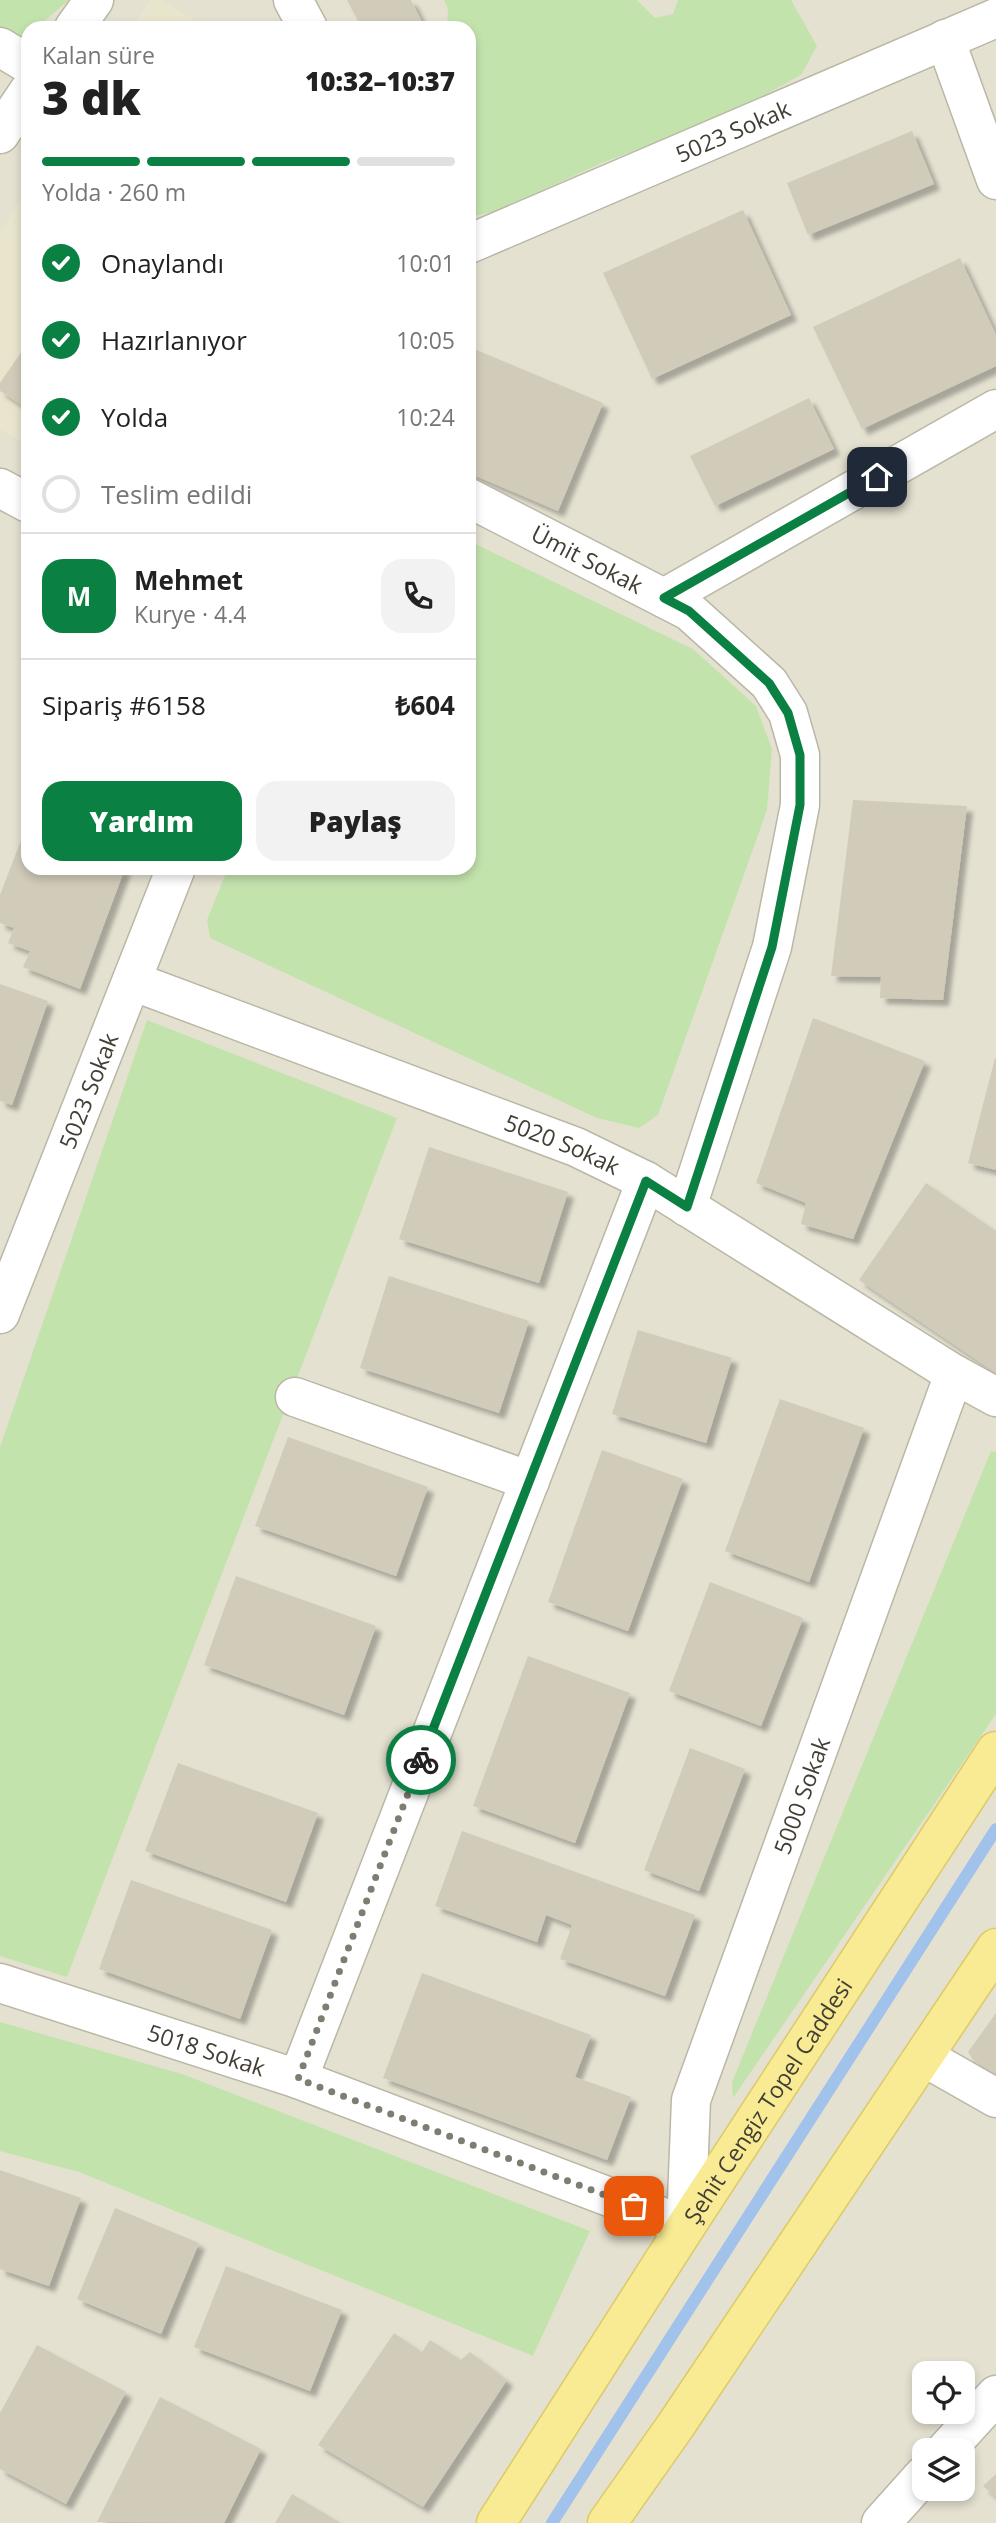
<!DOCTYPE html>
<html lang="tr">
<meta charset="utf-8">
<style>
body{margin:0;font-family:"Open Sans",sans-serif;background:#f2f2f2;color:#222;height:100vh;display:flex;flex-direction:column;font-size:26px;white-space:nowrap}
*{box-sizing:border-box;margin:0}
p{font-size:23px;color:#767676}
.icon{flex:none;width:38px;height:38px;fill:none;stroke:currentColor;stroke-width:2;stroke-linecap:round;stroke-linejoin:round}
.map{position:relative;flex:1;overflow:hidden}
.details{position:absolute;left:21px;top:21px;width:455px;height:854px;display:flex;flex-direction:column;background:#fff;border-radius:21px;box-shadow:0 4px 10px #0003}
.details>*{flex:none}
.buttons{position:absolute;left:912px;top:2361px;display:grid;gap:14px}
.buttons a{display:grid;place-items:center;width:63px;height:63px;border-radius:14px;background:#fff;box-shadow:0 4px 10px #0003;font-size:35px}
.pin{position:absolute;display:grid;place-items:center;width:60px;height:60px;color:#fff;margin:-30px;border-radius:14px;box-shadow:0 4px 10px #0006}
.courier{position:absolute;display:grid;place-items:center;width:70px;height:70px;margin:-35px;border:5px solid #0b8043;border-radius:50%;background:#fff;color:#222;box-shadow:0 2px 9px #0007}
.summary em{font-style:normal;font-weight:800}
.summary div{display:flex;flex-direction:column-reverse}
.summary{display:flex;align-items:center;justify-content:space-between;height:119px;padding:0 21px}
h1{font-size:46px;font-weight:800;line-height:52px}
.bar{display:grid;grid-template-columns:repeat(4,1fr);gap:10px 7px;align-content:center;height:84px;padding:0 21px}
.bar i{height:9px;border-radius:5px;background:#e0e0e0}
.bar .active{background:#0b8043}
.bar p{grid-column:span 4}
.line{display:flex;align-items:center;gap:18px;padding:0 21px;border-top:2px solid #e0e0e0}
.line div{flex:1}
.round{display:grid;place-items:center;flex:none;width:74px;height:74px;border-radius:21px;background:#f2f2f2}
ol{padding:0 21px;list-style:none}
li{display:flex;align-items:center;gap:21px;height:77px}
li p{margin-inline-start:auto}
li .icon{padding:7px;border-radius:50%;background:#0b8043;color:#fff;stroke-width:4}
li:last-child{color:#767676}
li i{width:38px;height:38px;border:4px solid #e0e0e0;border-radius:50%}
.button{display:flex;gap:14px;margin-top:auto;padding:14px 21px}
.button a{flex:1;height:80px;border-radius:21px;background:#0b8043;color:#fff;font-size:28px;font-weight:800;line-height:80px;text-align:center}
.button a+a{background:#f2f2f2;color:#222}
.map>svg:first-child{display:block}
</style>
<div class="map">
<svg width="996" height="2523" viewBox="0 0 996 2523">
<defs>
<filter id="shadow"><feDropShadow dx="6" dy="6" stdDeviation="2" flood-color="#0004"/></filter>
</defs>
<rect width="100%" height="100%" fill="#f0eee3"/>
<!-- residential -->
<path fill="#e4e1d1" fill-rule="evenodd" d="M0,0h996v2523h-996zM28,28h441v840h-441zM924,2373h38v39h-38zM924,2450h38v38h-38z"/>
<!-- education -->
<path fill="#e9e5cd" d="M150,0h11l47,28h-76z
M28,189v257l-28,-17v-196z"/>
<!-- green -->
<path fill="#c3e3ad" d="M0,0h69l-33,28h-8v7l-8,6 -20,-12z
M444,0h193l18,18 18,-4 5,-14h113l26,46 -16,29 -74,41 -123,46 -107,49 -28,6v-189h-22l1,-19z
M469,541l224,108 63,57 16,43 -5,61 -109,305 -19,13 -42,-10 -387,-180 -3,-18 21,-52h241z
M147,1020l250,98 -330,859 -67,-21v-509z
M991,1451l5,1v262l-263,384 -1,-16z
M0,2022l182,52 408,157 -57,125 -454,-184 -79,-21z"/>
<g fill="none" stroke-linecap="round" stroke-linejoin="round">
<!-- stream -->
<path stroke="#a1c2eb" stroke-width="12" d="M552,2523l444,-694"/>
</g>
<!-- building -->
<path fill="#d1cbb9" filter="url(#shadow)" d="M347,0h64l14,28h-63z
M912,131l22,53 -126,51 -21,-52z
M743,210l48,105 -139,64 -49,-106z
M960,258l36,77v31l-134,63 -49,-102z
M28,342v67l-28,-18v-8z
M469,347l134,56 -45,108 -89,-38z
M809,398l25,51 -119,57 -25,-50z
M853,800l114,6 -24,194 -63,-2 1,-21 -50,-1z
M28,822v46h97l-45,121 -57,-22 7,-16 -22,-8 6,-15 -14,-5v-28z
M0,984l48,17 -36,104 -12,-4z
M813,1018l112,43 -72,178 -52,-15 5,-21 -50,-20z
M995,1058h1v112l-28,-7z
M429,1147l139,45 -29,91 -140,-44z
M926,1183l70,48v142l-137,-93z
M389,1276l140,45 -30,92 -139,-45z
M638,1330l94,28 -26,85 -94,-29z
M780,1399l84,29 -55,154 -84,-31z
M288,1437l140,50 -32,89 -141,-50z
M602,1450l81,29 -55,152 -80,-29z
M236,1576l140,50 -32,89 -140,-50z
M710,1582l93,36 -42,108 -92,-35z
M528,1656l102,37 -55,150 -102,-37z
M690,1748l55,21 -46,122 -55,-21z
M178,1763l140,50 -32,89 -141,-51z
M462,1831l233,84 -30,81 -105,-37 12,-34 -26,-10 -9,27 -102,-36z
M131,1880l141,50 -32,89 -141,-50z
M422,1973l169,62 -16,42 56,20 -24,63 -224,-82z
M996,2013v71l-14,-10 -14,-22z
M0,2170l81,28 -32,88 -49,-17z
M115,2208l84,35 -38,91 -84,-35z
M226,2266l116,44 -32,81 -116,-44z
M394,2333l28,19 8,-12 31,20 9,-8 37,28 -84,127 -105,-62z
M37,2345l89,47 -60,112 -66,-35v-56z
M160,2397l101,52 -37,74 -127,-1z
M996,2474v23l-13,-11z
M292,2494l49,29h-66z"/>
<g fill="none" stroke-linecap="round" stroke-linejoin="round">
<defs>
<g id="minor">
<path d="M293,0l15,28"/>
<path d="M74,28l20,-28"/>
<path d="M945,39l51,141"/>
<path d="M0,47l28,17"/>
<path d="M0,134l28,-42"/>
<path id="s1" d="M469,244l527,-226"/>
<path d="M0,488l28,15"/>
<path id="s2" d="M469,498l220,113 80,72 19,30 12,42v50l-28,142 -85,260"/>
<path d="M664,598l332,-189"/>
<path id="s3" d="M132,981l444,166 70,34 308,193 42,23"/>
<path id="s4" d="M0,1314l176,-446"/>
<path d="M295,1397l235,84"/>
<path id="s5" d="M0,1983l298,96 388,147 5,-126 263,-726"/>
<path d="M924,2057l72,41"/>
<path d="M298,2079l348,-898"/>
<path d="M946,2450l50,-55"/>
<path d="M881,2523l43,-48"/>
</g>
<g id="major">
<path id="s6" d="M496,2523l190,-297 310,-475"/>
<path d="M607,2523l69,-98 320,-477"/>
</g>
</defs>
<!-- minor casing -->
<use href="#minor" stroke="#bbb7a6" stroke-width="41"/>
<!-- major casing -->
<use href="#major" stroke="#dcca66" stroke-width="41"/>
<!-- minor -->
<use href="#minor" stroke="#fff" stroke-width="38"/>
<!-- major -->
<use href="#major" stroke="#f8eb94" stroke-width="38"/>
</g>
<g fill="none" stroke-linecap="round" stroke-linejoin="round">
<!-- done -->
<path stroke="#7f7c71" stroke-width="7" stroke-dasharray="0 12.6" d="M421,1760l-123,319 336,127"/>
<!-- route -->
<path stroke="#0b8043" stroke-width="9" d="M421,1760l225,-579 41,26 85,-260 28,-142v-50l-12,-42 -19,-30 -80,-72 -25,-13 213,-121"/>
</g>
<g text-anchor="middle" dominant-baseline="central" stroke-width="6" stroke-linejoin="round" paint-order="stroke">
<!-- street labels -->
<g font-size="23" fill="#423e34" stroke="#fff">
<text stroke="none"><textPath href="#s1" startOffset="287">5023 Sokak</textPath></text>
<text stroke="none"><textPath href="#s2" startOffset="133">Ümit Sokak</textPath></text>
<text stroke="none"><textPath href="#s4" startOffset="240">5023 Sokak</textPath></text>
<text stroke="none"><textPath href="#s3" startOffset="460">5020 Sokak</textPath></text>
<text stroke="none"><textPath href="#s5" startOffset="1178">5000 Sokak</textPath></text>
<text stroke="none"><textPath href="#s5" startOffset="217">5018 Sokak</textPath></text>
<text stroke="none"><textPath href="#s6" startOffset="502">Şehit Cengiz Topel Caddesi</textPath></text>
</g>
</g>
</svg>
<div class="buttons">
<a><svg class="icon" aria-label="locate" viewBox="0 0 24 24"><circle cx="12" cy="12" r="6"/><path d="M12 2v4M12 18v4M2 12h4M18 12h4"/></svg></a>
<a><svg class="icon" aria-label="layers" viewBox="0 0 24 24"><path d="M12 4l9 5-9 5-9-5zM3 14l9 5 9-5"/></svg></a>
</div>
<div class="pin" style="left:634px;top:2206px;background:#ea580c"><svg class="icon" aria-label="bag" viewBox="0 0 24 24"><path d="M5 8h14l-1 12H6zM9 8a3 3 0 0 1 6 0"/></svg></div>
<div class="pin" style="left:877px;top:477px;background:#1f2937"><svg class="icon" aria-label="home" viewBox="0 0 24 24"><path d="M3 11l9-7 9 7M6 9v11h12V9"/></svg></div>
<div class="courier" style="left:421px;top:1760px"><svg class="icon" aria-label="bike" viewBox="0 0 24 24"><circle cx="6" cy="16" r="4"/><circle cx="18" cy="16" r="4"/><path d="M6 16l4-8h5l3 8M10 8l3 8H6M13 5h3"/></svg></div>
<section class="details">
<div class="summary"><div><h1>3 dk</h1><p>Kalan süre</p></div><em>10:32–10:37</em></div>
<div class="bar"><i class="active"></i><i class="active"></i><i class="active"></i><i></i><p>Yolda · 260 m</p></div>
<ol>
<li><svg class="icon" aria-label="check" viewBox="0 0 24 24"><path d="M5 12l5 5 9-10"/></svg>Onaylandı<p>10:01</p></li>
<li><svg class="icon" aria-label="check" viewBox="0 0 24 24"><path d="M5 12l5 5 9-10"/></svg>Hazırlanıyor<p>10:05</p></li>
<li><svg class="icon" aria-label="check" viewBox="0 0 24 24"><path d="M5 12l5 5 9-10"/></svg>Yolda<p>10:24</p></li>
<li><i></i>Teslim edildi</li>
</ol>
<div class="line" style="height:126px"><b class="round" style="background:#0b8043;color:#fff">M</b><div><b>Mehmet</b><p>Kurye · 4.4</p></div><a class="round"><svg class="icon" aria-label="phone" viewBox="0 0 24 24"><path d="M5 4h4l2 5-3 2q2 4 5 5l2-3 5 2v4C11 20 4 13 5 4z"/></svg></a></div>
<div class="line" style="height:91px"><div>Sipariş #6158</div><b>₺604</b></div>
<div class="button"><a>Yardım</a><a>Paylaş</a></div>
</section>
</div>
